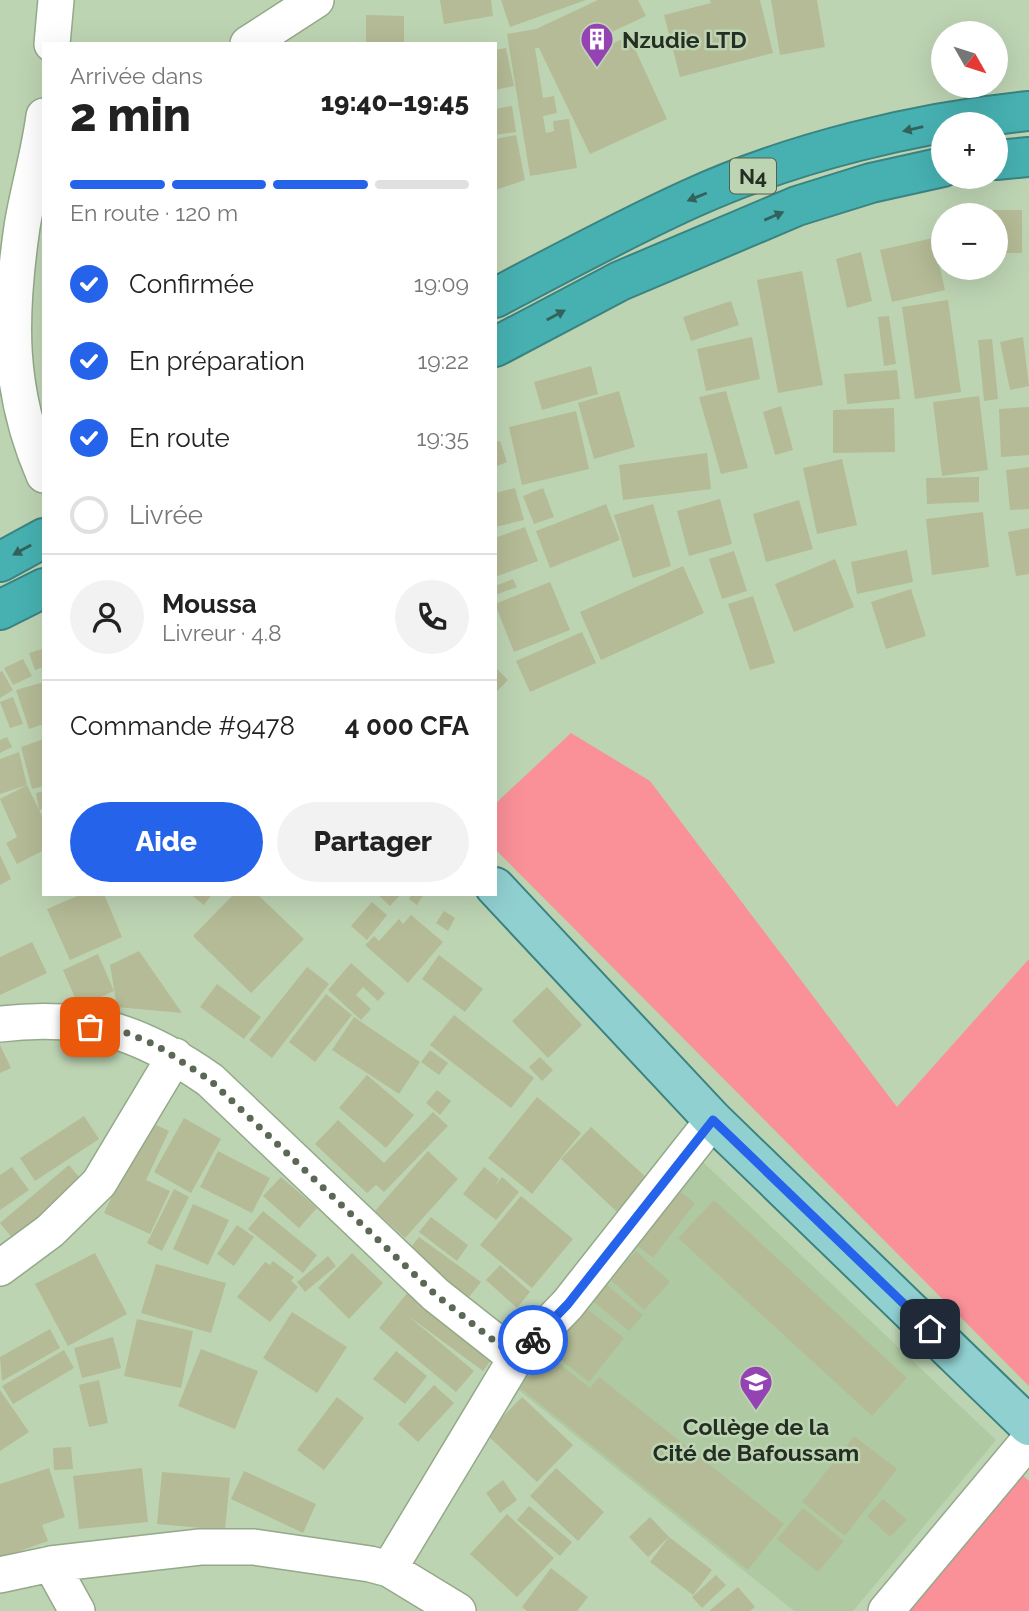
<!DOCTYPE html>
<html lang="fr">
<meta charset="utf-8">
<style>
body{margin:0;font-family:Raleway,sans-serif;background:#f2f2f2;color:#222;height:100vh;display:flex;flex-direction:column;font-size:26px;white-space:nowrap}
*{box-sizing:border-box;margin:0}
p{font-size:23px;color:#767676}
.icon{flex:none;width:38px;height:38px;fill:none;stroke:currentColor;stroke-width:2;stroke-linecap:round;stroke-linejoin:round}
.map{position:relative;flex:1;overflow:hidden}
.side{position:absolute;left:42px;top:42px;width:455px;height:854px;display:flex;flex-direction:column;background:#fff;border-radius:0px;box-shadow:0 7px 28px #0002}
.side>*{flex:none}
.needle{width:46px;rotate:129deg}
.tools{position:absolute;left:931px;top:21px;display:grid;gap:14px}
.tools a{display:grid;place-items:center;width:77px;height:77px;border-radius:50%;background:#fff;box-shadow:0 7px 28px #0002;font-size:35px}
.pin{position:absolute;display:grid;place-items:center;width:60px;height:60px;color:#fff;margin:-30px;border-radius:14px;box-shadow:0 4px 10px #0006}
.courier{position:absolute;display:grid;place-items:center;width:70px;height:70px;margin:-35px;border:5px solid #2563eb;border-radius:50%;background:#fff;color:#222;box-shadow:0 2px 9px #0007}
.overview em{font-style:normal;font-weight:800}
.overview div{display:flex;flex-direction:column-reverse}
.overview{display:flex;align-items:center;justify-content:space-between;height:119px;padding:0 28px}
h1{font-size:46px;font-weight:800;line-height:52px}
.bar{display:grid;grid-template-columns:repeat(4,1fr);gap:10px 7px;align-content:center;height:84px;padding:0 28px}
.bar i{height:9px;border-radius:5px;background:#e0e0e0}
.bar .on{background:#2563eb}
.bar p{grid-column:span 4}
.line{display:flex;align-items:center;gap:18px;padding:0 28px;border-top:2px solid #e0e0e0}
.line div{flex:1}
.round{display:grid;place-items:center;flex:none;width:74px;height:74px;border-radius:37px;background:#f2f2f2}
ol{padding:0 28px;list-style:none}
li{display:flex;align-items:center;gap:21px;height:77px}
li p{margin-inline-start:auto}
li .icon{padding:7px;border-radius:50%;background:#2563eb;color:#fff;stroke-width:4}
li:last-child{color:#767676}
li i{width:38px;height:38px;border:4px solid #e0e0e0;border-radius:50%}
.cta{display:flex;gap:14px;margin-top:auto;padding:14px 28px}
.cta a{flex:1;height:80px;border-radius:42px;background:#2563eb;color:#fff;font-size:28px;font-weight:800;line-height:80px;text-align:center}
.cta a+a{background:#f2f2f2;color:#222}
.map>svg:first-child{display:block}
</style>
<div class="map">
<svg width="1029" height="1611" viewBox="0 0 1029 1611">
<rect width="100%" height="100%" fill="#bdd4b3"/>
<!-- built -->
<path fill="#afcaa3" d="M701,1160l295,280 -143,171h-59l-283,-227z"/>
<!-- green -->
<path fill="#fa9098" d="M571,733l79,48 247,326 132,-148v427l-534,-537v-45z
M1021,1474l8,7v130h-132z"/>
<!-- building -->
<path fill="#b5bb96" d="M440,0h51l2,16 -49,8z
M501,0h85l-76,27z
M598,0h40l8,16 -43,20 4,10 22,-10 38,83 -77,35 -51,-106h-4l8,50 11,-2 3,17 -14,3 3,17 8,-2 -1,-10 16,-2 8,49 -47,8 -23,-142 29,-5z
M710,0h50l13,53 -93,24 -16,-62 47,-12z
M771,0h46l8,47 -45,8z
M366,15l38,1v28h-38z
M506,48l8,38 -19,4v-40z
M512,106l4,26 -21,3v-26z
M516,135l9,45 -30,10v-51z
M987,210h35v43h-26v-38h-9z
M933,238l12,52 -53,12 -12,-52z
M861,252l11,49 -25,7 -11,-49z
M802,271l21,114 -45,8 -21,-113z
M948,300l13,92 -46,7 -13,-92z
M731,301l8,24 -48,16 -8,-24z
M889,316l7,48 -12,2 -6,-49z
M752,337l8,42 -54,12 -9,-42z
M1023,337l6,49 -19,4 -10,-48z
M992,339l6,60 -14,2 -6,-61z
M591,366l7,28 -56,16 -8,-28z
M897,370l3,29 -53,5 -3,-30z
M619,391l16,56 -41,12 -16,-56z
M726,391l22,77 -27,6 -22,-77z
M979,396l9,74 -46,6 -9,-74z
M781,406l12,44 -18,5 -12,-43z
M1029,407v48l-28,2 -2,-48z
M894,408l1,44 -62,1v-43z
M576,411l13,58 -67,16 -13,-58z
M500,441l7,21 -12,5v-25z
M707,453l4,36 -88,11 -4,-35z
M842,459l15,66 -40,9 -14,-66z
M1029,467v42l-19,1 -4,-40z
M979,477v25l-52,2 -1,-26z
M515,488l9,32 -29,7v-34z
M543,488l11,29 -20,7 -11,-28z
M720,499l12,45 -43,12 -12,-45z
M799,500l14,49 -47,13 -13,-48z
M606,504l14,36 -70,28 -14,-37z
M653,504l18,62 -38,12 -19,-63z
M983,512l6,55 -57,8 -6,-56z
M525,527l13,34 -43,16v-39z
M1029,528v46l-13,2 -8,-44z
M907,550l6,32 -56,12 -6,-32z
M734,551l13,40 -25,8 -13,-40z
M835,559l19,48 -60,25 -19,-48z
M683,566l21,47 -103,47 -21,-48z
M513,579l4,8 -22,8v-9z
M550,582l20,48 -56,22 -19,-48z
M911,589l15,47 -40,13 -15,-47z
M753,596l22,67 -25,7 -22,-66z
M582,632l14,31 -66,29 -14,-31z
M42,649l2,18 -9,3 -6,-17z
M23,659l9,17 -19,9 -9,-17z
M495,667l13,13 -13,13z
M2,671l11,19 -13,8v-26z
M44,682v42l-15,5 -13,-39z
M13,697l10,27 -13,4 -10,-26z
M7,737l5,10 -12,6v-13z
M44,739v47l-12,3 -11,-42z
M19,752l8,33 -27,9v-35z
M27,785l17,35v30l-27,14 -11,-21 11,-6 -17,-38z
M44,791v18l-5,1 -3,-17z
M0,855l11,24 -11,6z
M82,894h22l18,43 -52,23 -23,-51z
M190,894h22l-8,11z
M234,894h23l47,45 -53,54 -58,-57z
M377,894h24l-11,12z
M412,894h12l-7,11 -8,-6z
M372,902l15,13 -20,25 -16,-14z
M444,911l11,7 -7,13 -12,-8z
M411,915l32,27 -35,41 -43,-38 9,-9 5,5 20,-22 4,5z
M32,942l15,31 -47,22v-38z
M139,951l43,62 -65,-6 -7,-42z
M98,954l16,37 -35,16 -16,-37z
M439,955l44,34 -18,23 -43,-33z
M351,963l34,30 -7,8 -15,-14 -7,8 15,14 -10,11 -33,-30z
M307,967l22,17 -57,74 -23,-18z
M217,984l44,33 -17,22 -44,-32z
M547,987l35,38 -34,33 -36,-37z
M326,994l26,21 -37,47 -26,-20z
M454,1015l80,63 -23,30 -81,-63z
M354,1017l66,45 -21,32 -67,-44z
M0,1045l11,23 -11,5z
M430,1050l18,13 -9,12 -18,-13z
M540,1057l13,13 -11,11 -13,-14z
M367,1075l47,40 -28,33 -47,-40z
M437,1090l14,11 -11,14 -14,-12z
M537,1097l44,36 -49,61 -44,-36z
M433,1112l15,14 -64,66 -8,-7 -9,8 -52,-49 23,-24 46,43z
M84,1116l15,23 -64,42 -15,-23z
M184,1118l37,21 -30,54 -37,-21z
M148,1121l21,10 -23,49 24,11 -20,43 -46,-21z
M591,1127l57,52 -31,33 -56,-53z
M218,1151l52,27 -18,35 -52,-26z
M428,1151l30,28 -53,59 -30,-27z
M69,1165l14,17 -69,58 -14,-17z
M12,1167l17,23 -29,20v-35z
M484,1167l15,12 -4,7 7,-9 17,15 -23,28 -33,-26z
M281,1177l36,31 -18,20 -36,-32z
M174,1189l15,8 -27,54 -15,-8z
M678,1190l17,13 -42,55 -18,-14z
M521,1196l52,43 -41,49 -52,-43z
M714,1200l193,178 -35,38 -194,-178z
M193,1204l36,16 -21,45 -35,-16z
M263,1211l54,44 -14,18 -55,-44z
M431,1217l37,28 -11,16 -38,-29z
M237,1225l17,12 -20,29 -17,-12z
M419,1237l62,45 -12,15 -62,-45z
M636,1251l34,31 -26,28 -34,-31z
M95,1253l32,61 -59,32 -33,-62z
M352,1253l31,30 -34,36 -31,-31z
M328,1256l8,10 -31,26 -8,-10z
M273,1261l21,16 -3,4 7,6 -28,35 -33,-25 28,-35 5,3z
M156,1264l70,19 -15,50 -70,-20z
M500,1265l30,27 -13,16 -31,-28z
M603,1282l40,33 -14,16 -40,-33z
M408,1292l86,64 -11,15 -76,-56 67,56 -18,21 -77,-64z
M586,1308l38,30 -35,44 -38,-30z
M292,1312l55,35 -30,46 -54,-35z
M137,1319l56,12 -12,57 -57,-12z
M50,1329l10,19 -58,33 -2,-24z
M113,1337l8,31 -39,10 -8,-30z
M201,1349l57,22 -23,58 -57,-23z
M64,1350l10,18 -61,36 -11,-18z
M396,1351l31,25 -22,28 -32,-25z
M547,1354l43,34 9,-11 185,147 -36,46 -228,-182z
M99,1380l9,43 -19,4 -10,-42z
M434,1385l20,18 -36,39 -20,-18z
M0,1390l29,42 -29,19z
M337,1397l27,21 -40,52 -27,-20z
M522,1397l51,48 -36,37 -51,-48z
M854,1436l43,33 -52,67 -43,-34z
M71,1447l2,22 -19,1 -1,-22z
M49,1468l16,49 -23,8 6,16 -48,17v-74z
M142,1468l6,54 -69,7 -6,-53z
M556,1468l48,44 -26,29 -48,-45z
M244,1471l72,33 -13,29 -72,-34z
M162,1472l68,6 -5,52 -68,-6z
M503,1480l14,20 -17,13 -14,-20z
M883,1499l24,21 -17,17 -23,-21z
M529,1506l43,36 -12,14 -43,-36z
M803,1508l41,33 -26,31 -41,-33z
M507,1514l47,44 -37,39 -47,-43z
M650,1517l19,20 43,33 -19,25 -43,-33 19,-25 -21,20 -19,-20z
M551,1568l37,29 -11,14h-50l-5,-4z
M716,1575l10,10 -24,23 -10,-11z
M738,1587l17,20 -5,4h-41z"/>
<g fill="none" stroke-linecap="round" stroke-linejoin="round">
<defs>
<path id="minor" d="M52,44l4,-44
M248,44l68,-44
M44,116c-5,38 -16,74 -22,111 -13,90 -15,163 22,248
M0,1024c86,-10 140,7 210,56l226,215 80,63
M0,1268l50,-37 49,-48 76,-127
M51,1564l26,47
M389,1569l127,-211 52,-54 145,-184
M0,1575l51,-11 149,-17h54l116,17 19,5 69,42
M886,1611l143,-171"/>
<path id="major" d="M495,887l218,233 316,306"/>
<path id="highway" d="M996,160l33,-3
M495,298c64,-34 129,-69 195,-99 103,-47 227,-77 339,-88
M495,347l125,-66 177,-75 74,-23 72,-16
M0,562l44,-24
M0,610l44,-22"/>
</defs>
<!-- minor casing -->
<use href="#minor" stroke="#93a989" stroke-width="38"/>
<!-- major casing -->
<use href="#major" stroke="#3b8380" stroke-width="42"/>
<!-- highway casing -->
<use href="#highway" stroke="#3b8380" stroke-width="42"/>
<!-- minor -->
<use href="#minor" stroke="#fff" stroke-width="35"/>
<!-- major -->
<use href="#major" stroke="#91d0d1" stroke-width="38"/>
<!-- highway -->
<use href="#highway" stroke="#47b1b2" stroke-width="38"/>
</g>
<!-- one-way arrows -->
<defs><path id="oneway-solid" d="M-6-.8H1V-3.2L6.5 0L1 3.2V.8H-6Z" transform="scale(1.75)"/></defs>
<g fill="#33625c">
<use href="#oneway-solid" transform="translate(913 129) rotate(167)"/>
<use href="#oneway-solid" transform="translate(697 197) rotate(158)"/>
<use href="#oneway-solid" transform="translate(774 216) rotate(-23)"/>
<use href="#oneway-solid" transform="translate(556 315) rotate(-28)"/>
<use href="#oneway-solid" transform="translate(22 550) rotate(151)"/>
</g>
<g fill="none" stroke-linecap="round" stroke-linejoin="round">
<!-- done -->
<path stroke="#5a6855" stroke-width="7" stroke-dasharray="0 12.6" d="M90,1027l27,2 39,16 54,35 226,215 80,63 17,-18"/>
<!-- route -->
<path stroke="#2563eb" stroke-width="9" d="M533,1340l35,-36 145,-184 217,209"/>
</g>
<!-- icons -->
<defs>
<symbol id="building-pin" viewBox="-11 -11 22 30"><path d="M0 17L-7.5 6A9.5 9.5 0 1 1 7.5 6Z" fill="#9543b2" stroke="#bdd4b3"/><path d="M-4-6H4V6H1V3H-1V6H-4ZM-2.5-4.3h1.7v1.8h-1.7ZM.8-4.3h1.7v1.8H.8ZM-2.5-1h1.7V.8h-1.7ZM.8-1h1.7V.8H.8Z" fill="#fff"/></symbol>
<symbol id="school-pin" viewBox="-11 -11 22 30"><path d="M0 17L-7.5 6A9.5 9.5 0 1 1 7.5 6Z" fill="#9543b2" stroke="#bdd4b3"/><path d="M0-5L7-2L0 1L-7-2ZM-4 1L0 2.5L4 1V4Q0 6-4 4Z" fill="#fff"/></symbol>
</defs>
<g fill-rule="evenodd">
<use href="#building-pin" x="578" y="20" width="38" height="52"/>
<use href="#school-pin" x="737" y="1363" width="38" height="52"/>
</g>
<g text-anchor="middle" dominant-baseline="central" stroke-width="5" stroke-linejoin="round" paint-order="stroke">
<!-- shield labels -->
<rect fill="#bdd4b3" stroke="#53604e" stroke-width="2" x="730" y="158.5" width="46" height="35" rx="5"/>
<g font-size="21" font-weight="bold" fill="#252e22">
<text x="753" y="176">N4</text>
</g>
<!-- poi labels -->
<g font-size="23" font-weight="bold" fill="#252e22" stroke="#bdd4b3" text-anchor="start">
<text x="622" y="39">Nzudie LTD</text>
<text x="756" y="1426" text-anchor="middle">Collège de la<tspan x="756" dy="26">Cité de Bafoussam</tspan></text>
</g>
</g>
</svg>
<div class="tools">
<a><svg class="needle" viewBox="-14 -14 28 28"><path d="M0-13l5 13h-10z" fill="#e53935"/><path d="M0 13l5-13h-10z" fill="#767676"/></svg></a>
<a>+</a>
<a>−</a>
</div>
<div class="pin" style="left:90px;top:1027px;background:#ea580c"><svg class="icon" aria-label="bag" viewBox="0 0 24 24"><path d="M5 8h14l-1 12H6zM9 8a3 3 0 0 1 6 0"/></svg></div>
<div class="pin" style="left:930px;top:1329px;background:#1f2937"><svg class="icon" aria-label="home" viewBox="0 0 24 24"><path d="M3 11l9-7 9 7M6 9v11h12V9"/></svg></div>
<div class="courier" style="left:533px;top:1340px"><svg class="icon" aria-label="bike" viewBox="0 0 24 24"><circle cx="6" cy="16" r="4"/><circle cx="18" cy="16" r="4"/><path d="M6 16l4-8h5l3 8M10 8l3 8H6M13 5h3"/></svg></div>
<section class="side">
<div class="overview"><div><h1>2 min</h1><p>Arrivée dans</p></div><em>19:40–19:45</em></div>
<div class="bar"><i class="on"></i><i class="on"></i><i class="on"></i><i></i><p>En route · 120 m</p></div>
<ol>
<li><svg class="icon" aria-label="check" viewBox="0 0 24 24"><path d="M5 12l5 5 9-10"/></svg>Confirmée<p>19:09</p></li>
<li><svg class="icon" aria-label="check" viewBox="0 0 24 24"><path d="M5 12l5 5 9-10"/></svg>En préparation<p>19:22</p></li>
<li><svg class="icon" aria-label="check" viewBox="0 0 24 24"><path d="M5 12l5 5 9-10"/></svg>En route<p>19:35</p></li>
<li><i></i>Livrée</li>
</ol>
<div class="line" style="height:126px"><a class="round"><svg class="icon" aria-label="person" viewBox="0 0 24 24"><circle cx="12" cy="8" r="4"/><path d="M4 21q1-7 8-7t8 7"/></svg></a><div><b>Moussa</b><p>Livreur · 4.8</p></div><a class="round"><svg class="icon" aria-label="phone" viewBox="0 0 24 24"><path d="M5 4h4l2 5-3 2q2 4 5 5l2-3 5 2v4C11 20 4 13 5 4z"/></svg></a></div>
<div class="line" style="height:91px"><div>Commande #9478</div><b>4 000 CFA</b></div>
<div class="cta"><a>Aide</a><a>Partager</a></div>
</section>
</div>
